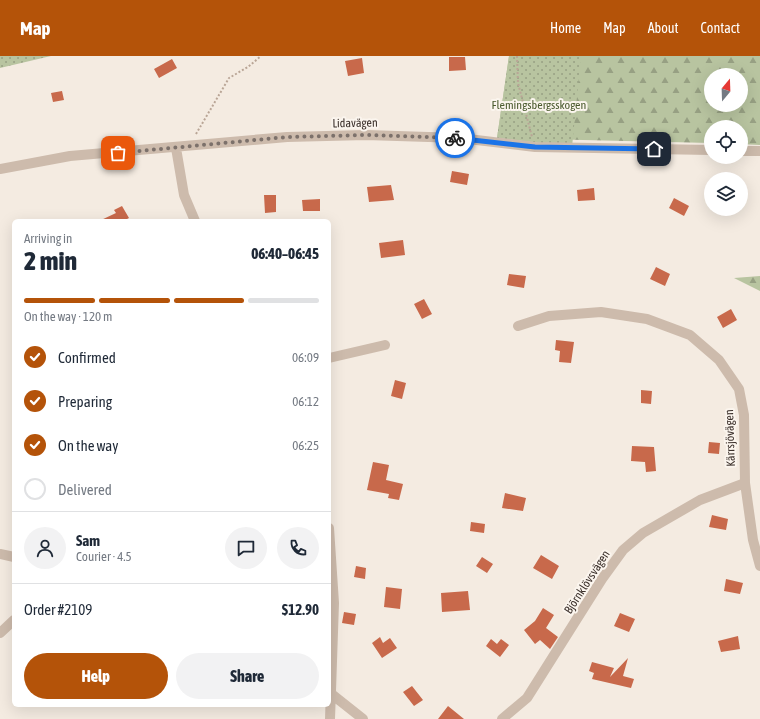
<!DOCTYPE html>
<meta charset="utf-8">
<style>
body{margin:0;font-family:"Asap Condensed",sans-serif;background:#f2f2f3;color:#1f2937;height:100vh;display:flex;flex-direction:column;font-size:15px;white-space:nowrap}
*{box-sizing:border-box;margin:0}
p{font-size:13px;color:#747a83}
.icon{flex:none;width:22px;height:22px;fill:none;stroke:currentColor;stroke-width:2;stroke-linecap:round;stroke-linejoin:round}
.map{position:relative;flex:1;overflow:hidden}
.panel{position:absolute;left:12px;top:163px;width:319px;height:488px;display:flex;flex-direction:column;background:#fff;border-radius:6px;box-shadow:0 4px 16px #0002}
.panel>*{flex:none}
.needle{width:26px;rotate:19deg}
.controls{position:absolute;left:704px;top:12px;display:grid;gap:8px}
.controls a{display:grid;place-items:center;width:44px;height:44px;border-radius:50%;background:#fff;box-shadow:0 4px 16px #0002;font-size:20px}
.pin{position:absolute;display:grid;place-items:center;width:34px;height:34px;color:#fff;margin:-17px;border-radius:8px;box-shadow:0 2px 6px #0006}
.courier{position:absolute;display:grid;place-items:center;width:40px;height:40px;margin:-20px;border:3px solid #1a73e8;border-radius:50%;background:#fff;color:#222;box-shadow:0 1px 5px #0007}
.headline em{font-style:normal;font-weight:800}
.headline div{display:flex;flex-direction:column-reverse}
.headline{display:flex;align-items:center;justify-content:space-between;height:68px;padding:0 12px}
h1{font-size:26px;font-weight:800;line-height:30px}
.bar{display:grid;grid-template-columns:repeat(4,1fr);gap:6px 4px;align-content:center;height:48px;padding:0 12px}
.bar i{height:5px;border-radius:3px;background:#e0e1e3}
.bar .current{background:#b45309}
.bar p{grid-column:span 4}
.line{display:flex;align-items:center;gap:10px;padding:0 12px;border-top:1px solid #e0e1e3}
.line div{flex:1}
.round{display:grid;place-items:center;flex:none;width:42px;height:42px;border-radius:21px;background:#f2f2f3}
ol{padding:0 12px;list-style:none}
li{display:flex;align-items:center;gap:12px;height:44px}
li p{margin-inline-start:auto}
li .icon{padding:4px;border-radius:50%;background:#b45309;color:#fff;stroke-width:4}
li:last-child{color:#747a83}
li i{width:22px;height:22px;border:2px solid #e0e1e3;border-radius:50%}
.action{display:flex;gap:8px;margin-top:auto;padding:8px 12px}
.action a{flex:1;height:46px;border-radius:24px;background:#b45309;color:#fff;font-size:16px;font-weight:800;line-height:46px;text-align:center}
.action a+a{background:#f2f2f3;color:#1f2937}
header{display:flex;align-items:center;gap:24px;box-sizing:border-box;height:56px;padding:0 20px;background:#b45309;color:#fff}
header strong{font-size:19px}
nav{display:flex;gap:22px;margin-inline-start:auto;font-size:14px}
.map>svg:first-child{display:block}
</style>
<header>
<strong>Map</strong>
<nav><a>Home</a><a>Map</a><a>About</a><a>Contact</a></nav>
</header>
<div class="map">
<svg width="760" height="663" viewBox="0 0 760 663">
<defs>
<pattern id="forest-firs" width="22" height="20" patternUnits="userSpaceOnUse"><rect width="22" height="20" fill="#b8c4a0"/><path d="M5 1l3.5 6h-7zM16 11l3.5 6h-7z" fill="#97a083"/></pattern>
<pattern id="park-dots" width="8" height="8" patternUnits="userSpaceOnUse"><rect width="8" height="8" fill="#b8c4a0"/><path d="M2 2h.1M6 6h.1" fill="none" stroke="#97a083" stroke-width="1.8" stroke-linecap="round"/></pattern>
</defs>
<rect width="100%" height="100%" fill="#f4ebe1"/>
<!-- forest -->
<path fill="url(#forest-firs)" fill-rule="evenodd" d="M509,0h251v89l-19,-1v-17h-30v16l-214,-5zM711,19h30v30h-30z
M760,220v15l-26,-13z"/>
<!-- park -->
<path fill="url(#park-dots)" d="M0,0h51l-51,12z
M509,0h72l-9,91 -75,-9z"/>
<!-- building -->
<path fill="#c8694b" d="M449,1h16l1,13 -17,1z
M362,2l2,15 -16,3 -3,-15z
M172,3l5,9 -18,10 -5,-9z
M62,35l2,9 -11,2 -2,-9z
M452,115l17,3 -2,11 -17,-3z
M391,129l3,15 -25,2 -2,-15z
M594,132l1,12 -17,1 -1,-11z
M264,139h12v17l-11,1z
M674,142l15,8 -5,10 -15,-8z
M320,143v12h-17l-1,-11z
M122,150l7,12 -6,3h-24l17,-8 -2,-3z
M403,184l2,15 -24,3 -2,-15z
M656,211l14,7 -5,12 -15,-7z
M509,218l17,2 -2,12 -17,-3z
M424,243l8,15 -10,5 -8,-15z
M731,253l6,11 -14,8 -6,-11z
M556,284l18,2 -3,21 -12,-1 1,-11 -5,-1z
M395,324l11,3 -4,16 -11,-3z
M641,334l11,1 -1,13 -10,-1z
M709,386l11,1 -1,11 -11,-1z
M632,390l22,1 2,24 -10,1 -1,-10 -14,-1z
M373,406l16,3 -3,15 17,4 -4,16 -11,-2 1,-4 -22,-4z
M505,437l21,5 -3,13 -21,-3z
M712,459l16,4 -2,11 -17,-3z
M471,466l14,2 -1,9 -14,-2z
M541,499l18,11 -7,13 -19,-11z
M482,501l11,7 -6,9 -11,-7z
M356,510l10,2 -1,11 -11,-2z
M726,523l17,4 -3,11 -16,-3z
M386,531l16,2 -2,20 -16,-2z
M468,535l2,19 -28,2 -1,-19z
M543,552l11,7 -8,13 12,9 -8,12 -10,-9 -5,4 -11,-14 11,-9z
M344,556l12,2 -2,11 -12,-2z
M620,557l15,6 -6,13 -15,-6z
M738,580l2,13 -19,3 -3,-11z
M380,581l3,6 7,-5 7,10 -15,10 -10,-15z
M491,583l6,5 4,-5 8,6 -9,12 -14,-11z
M628,602l-5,18 11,3 -3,9 -39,-9 2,-6 -5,-2 3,-9 22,6 -4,9z
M412,630l11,14 -9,6 -11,-14z
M448,650l16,13h-26z"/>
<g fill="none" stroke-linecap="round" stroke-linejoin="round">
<!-- path -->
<path stroke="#b9a596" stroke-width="2" stroke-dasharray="2 2" stroke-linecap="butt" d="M517,0l1,27 14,54
M196,78l33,-56 19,-11 13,-11"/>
<!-- minor -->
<path stroke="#cdbbac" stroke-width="10" d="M176,92l8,47 11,26
M741,95h19
M0,113l70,-13 217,-19 79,-2 94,3 75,9 176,3
M518,270l31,-10 52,-4 46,7 43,16 29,25 20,29 5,26 1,68 8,57 7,26
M329,302l56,-13
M329,472l5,75 -4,116
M0,498l14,3
M0,577l14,-13
M329,636l34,27
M502,663l25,-21 75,-119 21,-29 20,-17 57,-33 45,-17"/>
</g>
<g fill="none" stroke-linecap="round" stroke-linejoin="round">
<!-- done -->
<path stroke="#7c716b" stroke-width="4" stroke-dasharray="0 7.2" d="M118,97l169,-16 79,-2 89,3"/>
<!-- route -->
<path stroke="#1a73e8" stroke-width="5" d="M455,82l80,9 119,2"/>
</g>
<g text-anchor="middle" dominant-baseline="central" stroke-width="4" stroke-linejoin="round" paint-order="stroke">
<!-- park labels -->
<g font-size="12" fill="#4a5a2e" stroke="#fbf5ee">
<text x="539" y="49">Flemingsbergsskogen</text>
</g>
<!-- street labels -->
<g font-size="12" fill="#3b302b" stroke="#fbf5ee">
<text transform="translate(355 67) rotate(-1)">Lidavägen</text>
<text transform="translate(730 382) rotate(-92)">Kärrsjövägen</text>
<text transform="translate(587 526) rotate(-57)">Björnklövsvägen</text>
</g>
</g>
</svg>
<div class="controls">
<a><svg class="needle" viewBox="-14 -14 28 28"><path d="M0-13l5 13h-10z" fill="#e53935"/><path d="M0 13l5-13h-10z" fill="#747a83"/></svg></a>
<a><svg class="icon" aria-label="locate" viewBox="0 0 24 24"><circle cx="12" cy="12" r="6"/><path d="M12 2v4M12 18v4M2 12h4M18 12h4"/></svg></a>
<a><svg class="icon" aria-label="layers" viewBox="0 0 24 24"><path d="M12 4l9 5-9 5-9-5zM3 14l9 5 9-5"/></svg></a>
</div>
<div class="pin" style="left:118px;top:97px;background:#ea580c"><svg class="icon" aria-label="bag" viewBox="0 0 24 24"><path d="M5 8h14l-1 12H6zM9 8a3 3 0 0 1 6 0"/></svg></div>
<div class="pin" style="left:654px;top:93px;background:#1f2937"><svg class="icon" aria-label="home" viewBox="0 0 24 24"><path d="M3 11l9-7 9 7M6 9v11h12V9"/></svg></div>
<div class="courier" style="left:455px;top:82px"><svg class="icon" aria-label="bike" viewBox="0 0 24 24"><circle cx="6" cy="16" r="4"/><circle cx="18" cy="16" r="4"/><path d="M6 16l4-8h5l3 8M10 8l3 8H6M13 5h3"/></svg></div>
<section class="panel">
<div class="headline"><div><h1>2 min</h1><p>Arriving in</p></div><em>06:40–06:45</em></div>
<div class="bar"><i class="current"></i><i class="current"></i><i class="current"></i><i></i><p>On the way · 120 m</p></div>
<ol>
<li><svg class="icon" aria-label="check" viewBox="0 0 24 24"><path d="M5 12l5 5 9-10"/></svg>Confirmed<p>06:09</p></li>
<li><svg class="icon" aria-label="check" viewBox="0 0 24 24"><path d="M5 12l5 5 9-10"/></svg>Preparing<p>06:12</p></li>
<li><svg class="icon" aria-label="check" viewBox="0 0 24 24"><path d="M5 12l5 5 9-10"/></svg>On the way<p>06:25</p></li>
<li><i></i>Delivered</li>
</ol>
<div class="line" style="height:72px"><a class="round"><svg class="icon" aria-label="person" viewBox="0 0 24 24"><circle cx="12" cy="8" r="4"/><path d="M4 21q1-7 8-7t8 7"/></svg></a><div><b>Sam</b><p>Courier · 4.5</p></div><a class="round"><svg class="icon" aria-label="chat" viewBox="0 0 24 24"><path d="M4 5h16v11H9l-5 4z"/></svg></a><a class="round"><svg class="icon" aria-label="phone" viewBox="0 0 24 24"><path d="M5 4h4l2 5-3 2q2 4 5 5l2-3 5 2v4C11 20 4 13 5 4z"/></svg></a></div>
<div class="line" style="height:52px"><div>Order #2109</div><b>$12.90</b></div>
<div class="action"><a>Help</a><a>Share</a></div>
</section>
</div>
